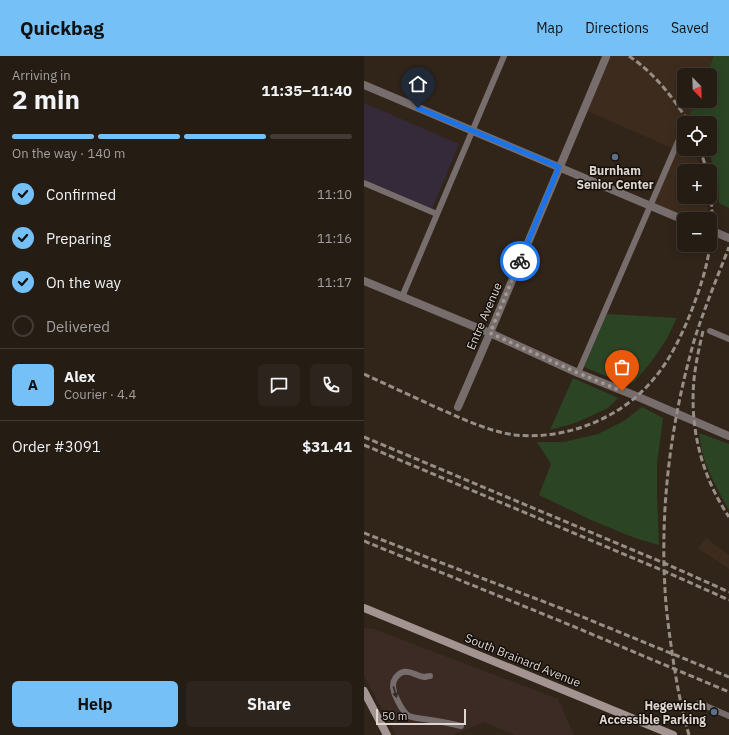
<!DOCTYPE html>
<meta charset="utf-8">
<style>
body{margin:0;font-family:"IBM Plex Sans",sans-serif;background:#2d251d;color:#f1f3f6;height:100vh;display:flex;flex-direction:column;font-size:15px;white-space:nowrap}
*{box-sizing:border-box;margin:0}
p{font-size:13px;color:#a3a1a0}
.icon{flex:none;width:22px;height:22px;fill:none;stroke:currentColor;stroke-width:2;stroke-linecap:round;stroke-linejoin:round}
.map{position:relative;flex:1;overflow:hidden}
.details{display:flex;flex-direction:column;background:#251c14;width:364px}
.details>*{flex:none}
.needle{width:26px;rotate:157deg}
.fabs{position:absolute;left:313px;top:12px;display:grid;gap:8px}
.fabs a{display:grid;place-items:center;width:40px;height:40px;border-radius:6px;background:#251c14;box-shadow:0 2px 10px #0003,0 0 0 1px #423a34;font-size:20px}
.scale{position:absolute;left:12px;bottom:10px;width:90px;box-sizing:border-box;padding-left:4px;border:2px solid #ded6cf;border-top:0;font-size:11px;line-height:14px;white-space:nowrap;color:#ded6cf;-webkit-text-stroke:3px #150f0b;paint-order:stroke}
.pin{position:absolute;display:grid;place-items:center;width:34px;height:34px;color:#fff;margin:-41px -17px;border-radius:50% 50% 50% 0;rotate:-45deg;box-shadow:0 0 4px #0007}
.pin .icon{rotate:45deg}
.courier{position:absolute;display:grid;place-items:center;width:40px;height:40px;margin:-20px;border:3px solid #1a73e8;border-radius:50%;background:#fff;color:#222;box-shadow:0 1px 5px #0007}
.head em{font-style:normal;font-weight:700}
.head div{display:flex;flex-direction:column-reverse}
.head{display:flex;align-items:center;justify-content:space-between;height:68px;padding:0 12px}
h1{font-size:26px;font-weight:700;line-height:30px}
.bar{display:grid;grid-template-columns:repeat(4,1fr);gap:6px 4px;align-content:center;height:48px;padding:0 12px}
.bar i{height:5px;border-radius:3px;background:#423a34}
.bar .on{background:#75c0f6}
.bar p{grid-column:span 4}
.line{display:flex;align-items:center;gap:10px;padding:0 12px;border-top:1px solid #423a34}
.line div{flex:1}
.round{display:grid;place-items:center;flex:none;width:42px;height:42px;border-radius:6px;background:#2d251d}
ol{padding:0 12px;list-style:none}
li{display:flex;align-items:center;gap:12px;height:44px}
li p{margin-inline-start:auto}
li .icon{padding:4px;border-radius:50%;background:#75c0f6;color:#111;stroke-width:4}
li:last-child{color:#a3a1a0}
li i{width:22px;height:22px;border:2px solid #423a34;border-radius:50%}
.primary-button{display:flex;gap:8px;margin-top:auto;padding:8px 12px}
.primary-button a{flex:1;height:46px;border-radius:6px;background:#75c0f6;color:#111;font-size:16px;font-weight:700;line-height:46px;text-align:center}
.primary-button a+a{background:#2d251d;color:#f1f3f6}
header{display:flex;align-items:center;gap:24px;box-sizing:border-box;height:56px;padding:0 20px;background:#75c0f6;color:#111}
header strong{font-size:19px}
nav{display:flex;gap:22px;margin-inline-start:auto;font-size:14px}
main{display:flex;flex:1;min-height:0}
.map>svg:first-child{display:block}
</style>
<header>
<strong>Quickbag</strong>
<nav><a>Map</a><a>Directions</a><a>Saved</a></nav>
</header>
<main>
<section class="details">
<div class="head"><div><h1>2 min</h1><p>Arriving in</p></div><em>11:35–11:40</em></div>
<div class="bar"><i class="on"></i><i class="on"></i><i class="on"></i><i></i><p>On the way · 140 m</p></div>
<ol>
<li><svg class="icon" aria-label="check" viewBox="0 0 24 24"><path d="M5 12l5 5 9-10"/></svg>Confirmed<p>11:10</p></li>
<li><svg class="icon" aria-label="check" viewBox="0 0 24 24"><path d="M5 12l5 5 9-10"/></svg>Preparing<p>11:16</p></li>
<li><svg class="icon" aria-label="check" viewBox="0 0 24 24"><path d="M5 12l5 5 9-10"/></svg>On the way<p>11:17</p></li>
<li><i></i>Delivered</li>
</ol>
<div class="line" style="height:72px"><b class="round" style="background:#75c0f6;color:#111">A</b><div><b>Alex</b><p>Courier · 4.4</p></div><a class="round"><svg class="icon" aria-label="chat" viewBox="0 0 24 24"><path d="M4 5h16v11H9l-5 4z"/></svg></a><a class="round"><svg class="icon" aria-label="phone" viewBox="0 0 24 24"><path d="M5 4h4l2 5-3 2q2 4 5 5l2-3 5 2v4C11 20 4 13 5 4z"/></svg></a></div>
<div class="line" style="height:52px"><div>Order #3091</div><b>$31.41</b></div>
<div class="primary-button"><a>Help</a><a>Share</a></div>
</section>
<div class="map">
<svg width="365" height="679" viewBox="0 0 365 679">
<rect width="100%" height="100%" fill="#31251a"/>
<!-- commercial -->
<path fill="#3c2a24" d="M0,572l10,1 184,70 16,36h-59l-31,-13 -31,13h-57l-32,-59z"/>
<!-- built -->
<path fill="#3d2c1e" d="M245,0h105l-8,19h-22v26h12l-9,22h-3v26h10l8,22h-18v26h23l1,22h-20l-40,-16 24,-55 -87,-38z
M342,482l23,17v14l-31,-21z"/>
<!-- education -->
<path fill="#352a39" d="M0,47l95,41 -27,65 -68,-29z"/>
<!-- green -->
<path fill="#2b4524" d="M350,0h15v152l-10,-5 -1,-21 -10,-33h2v-26h-14l-6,-8 6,-14h14v-26h-4z
M243,258l70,4 -11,22 -15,22 -16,19 -7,4 -44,-18z
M209,322l45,20 -10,10 -33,15 -25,7z
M278,351l21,11 -6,45v34l2,48 -24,-7 -44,-18 -52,-25 12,-31 -14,-22h27l34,-8 26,-13z
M335,377l30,11v66c-11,-19 -21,-38 -27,-58 -1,-6 -2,-13 -3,-19z"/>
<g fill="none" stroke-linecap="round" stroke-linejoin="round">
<!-- service -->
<path stroke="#766d6c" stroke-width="6" d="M0,127l73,31
M38,241l102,-241
M346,275l19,8
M214,317l102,-236
M66,620c-2,0 -4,1 -6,1 -8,-1 -13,-7 -21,-5 -6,2 -10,8 -10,14 0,7 9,26 16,30 4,2 11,2 15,3 13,2 25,4 37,7
M335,647l30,13"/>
<!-- minor -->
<path stroke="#766d6c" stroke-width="8" d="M0,29l320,135
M346,174l19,8
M0,225l126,52 88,40 58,23 93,40
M94,351l32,-74 116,-276"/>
<!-- secondary -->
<path stroke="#a39492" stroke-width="8" d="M0,552l309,127
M0,635l23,44"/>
<!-- rail -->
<path stroke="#978e85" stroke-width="3" stroke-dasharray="6 3" stroke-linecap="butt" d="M265,0c25,17 44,41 60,67
M336,93l7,22
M339,275c-3,13 -6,26 -8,40 -7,51 5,103 34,146
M0,318c23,11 46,21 69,32 26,11 53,25 82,29 49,5 103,-15 136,-53 18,-20 30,-45 40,-70 17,-44 25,-77 19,-124
M0,381l300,126 65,29
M0,389l300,126 65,29
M0,477l70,27 129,49 166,68
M0,485l206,84 159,67
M325,679c-8,-27 -13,-55 -17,-83 -3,-21 -6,-42 -7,-63 -5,-84 6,-167 29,-248 10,-32 23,-63 35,-94"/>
</g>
<!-- one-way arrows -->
<defs><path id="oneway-solid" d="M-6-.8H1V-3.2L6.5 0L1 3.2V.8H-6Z"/></defs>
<use fill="#322b28" href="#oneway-solid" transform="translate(31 636) rotate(74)"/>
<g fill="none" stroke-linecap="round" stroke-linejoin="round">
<!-- done -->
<path stroke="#a19890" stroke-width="4" stroke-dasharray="0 7.2" d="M156,205l-30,72 88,40 44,18"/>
<!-- route -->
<path stroke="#1a73e8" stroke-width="5" d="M54,52l141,59 -39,94"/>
</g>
<!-- markers -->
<g fill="#5c6f8a" stroke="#150f0b" stroke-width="1.5">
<circle cx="251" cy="101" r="4"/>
<circle cx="350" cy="656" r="4"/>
</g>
<g text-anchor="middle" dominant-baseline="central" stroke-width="3" stroke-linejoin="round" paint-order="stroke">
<!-- poi labels -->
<g font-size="12" font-weight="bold" fill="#ded6cf" stroke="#150f0b">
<text x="251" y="114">Burnham<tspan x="251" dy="14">Senior Center</tspan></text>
<text x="342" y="649" text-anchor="end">Hegewisch<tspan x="342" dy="14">Accessible Parking</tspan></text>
</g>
<!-- street labels -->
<g font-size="12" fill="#ded6cf" stroke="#150f0b">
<text transform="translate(120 260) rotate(-67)">Entre Avenue</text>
<text transform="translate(159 604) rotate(22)">South Brainard Avenue</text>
</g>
</g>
</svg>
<div class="fabs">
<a><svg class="needle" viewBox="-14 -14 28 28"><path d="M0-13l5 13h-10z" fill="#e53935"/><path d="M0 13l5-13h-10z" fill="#a3a1a0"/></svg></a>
<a><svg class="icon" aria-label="locate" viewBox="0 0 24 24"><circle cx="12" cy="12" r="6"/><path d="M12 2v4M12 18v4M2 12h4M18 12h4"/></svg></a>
<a>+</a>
<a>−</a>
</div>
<div class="scale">50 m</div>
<div class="pin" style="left:258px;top:335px;background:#ea580c"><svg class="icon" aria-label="bag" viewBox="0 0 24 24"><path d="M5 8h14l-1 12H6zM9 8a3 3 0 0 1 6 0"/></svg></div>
<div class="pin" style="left:54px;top:52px;background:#1f2937"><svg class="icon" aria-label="home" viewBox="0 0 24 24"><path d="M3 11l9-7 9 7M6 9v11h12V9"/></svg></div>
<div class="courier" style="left:156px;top:205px"><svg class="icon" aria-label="bike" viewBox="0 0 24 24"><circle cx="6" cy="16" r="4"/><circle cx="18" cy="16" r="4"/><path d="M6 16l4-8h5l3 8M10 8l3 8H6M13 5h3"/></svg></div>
</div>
</main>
